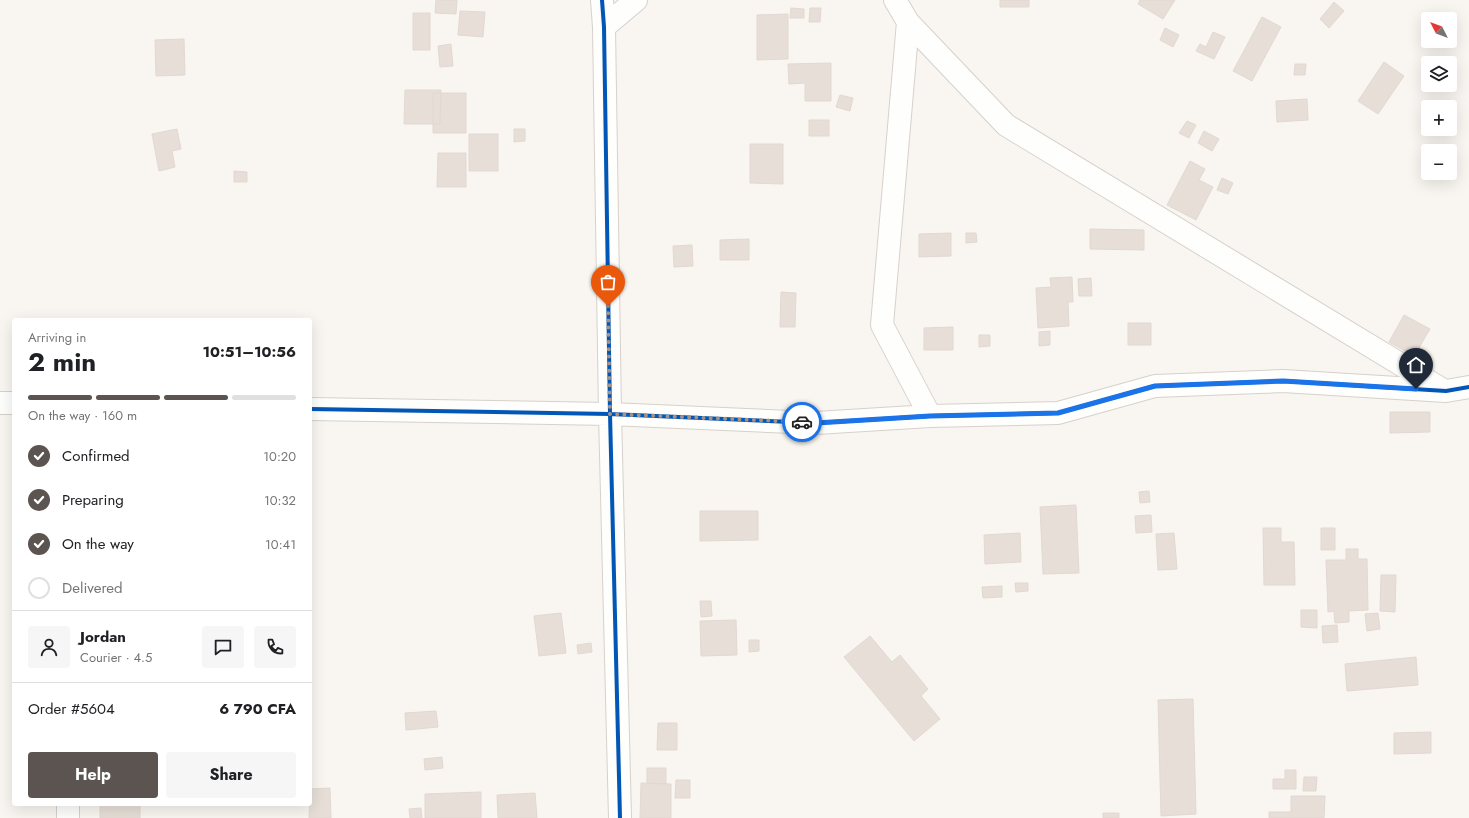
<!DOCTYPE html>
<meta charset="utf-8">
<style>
body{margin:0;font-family:Jost,sans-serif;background:#f6f6f6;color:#202124;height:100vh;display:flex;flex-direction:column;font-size:15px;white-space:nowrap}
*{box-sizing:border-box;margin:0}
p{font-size:13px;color:#757577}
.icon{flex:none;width:22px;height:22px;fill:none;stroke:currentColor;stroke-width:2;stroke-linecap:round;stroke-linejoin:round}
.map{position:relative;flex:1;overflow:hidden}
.sheet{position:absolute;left:12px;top:318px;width:300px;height:488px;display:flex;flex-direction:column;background:#fff;border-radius:4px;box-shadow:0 4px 16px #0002}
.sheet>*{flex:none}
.needle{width:26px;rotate:312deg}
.controls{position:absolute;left:1421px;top:12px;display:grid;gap:8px}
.controls a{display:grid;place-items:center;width:36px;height:36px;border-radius:4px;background:#fff;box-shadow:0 4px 16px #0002;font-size:20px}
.pin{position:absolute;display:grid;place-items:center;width:34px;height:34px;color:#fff;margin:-41px -17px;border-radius:50% 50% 50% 0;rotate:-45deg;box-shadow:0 0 4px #0007}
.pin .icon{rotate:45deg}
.courier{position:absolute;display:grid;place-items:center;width:40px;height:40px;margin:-20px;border:3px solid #1a73e8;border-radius:50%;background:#fff;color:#222;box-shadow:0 1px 5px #0007}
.overview em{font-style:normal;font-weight:700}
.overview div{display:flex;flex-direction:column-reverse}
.overview{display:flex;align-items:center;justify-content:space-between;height:68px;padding:0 16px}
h1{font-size:26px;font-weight:700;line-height:30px}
.bar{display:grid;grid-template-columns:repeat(4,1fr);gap:6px 4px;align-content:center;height:48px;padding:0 16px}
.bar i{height:5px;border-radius:3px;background:#e0e0e0}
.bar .selected{background:#5c5450}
.bar p{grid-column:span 4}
.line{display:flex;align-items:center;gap:10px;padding:0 16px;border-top:1px solid #e0e0e0}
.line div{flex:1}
.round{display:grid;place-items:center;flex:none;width:42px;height:42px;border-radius:4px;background:#f6f6f6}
ol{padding:0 16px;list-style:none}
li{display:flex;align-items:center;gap:12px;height:44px}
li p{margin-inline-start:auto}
li .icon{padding:4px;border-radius:50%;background:#5c5450;color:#fff;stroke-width:4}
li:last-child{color:#757577}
li i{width:22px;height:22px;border:2px solid #e0e0e0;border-radius:50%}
.primary-button{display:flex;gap:8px;margin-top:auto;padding:8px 16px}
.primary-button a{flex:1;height:46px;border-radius:4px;background:#5c5450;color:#fff;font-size:16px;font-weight:700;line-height:46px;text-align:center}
.primary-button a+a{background:#f6f6f6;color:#202124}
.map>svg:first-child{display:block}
</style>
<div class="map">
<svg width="1469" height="818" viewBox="0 0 1469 818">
<rect width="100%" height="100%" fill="#f9f5f0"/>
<!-- building -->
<path fill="#e6ded7" stroke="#e2d8d2" d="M436,0h21l-1,14 -21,-1z
M1000,0h29v7h-29z
M1140,0h35l-12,19 -25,-15z
M1334,2l10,9 -15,17 -9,-9z
M791,8l13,1v9h-14z
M810,8h11l-1,14h-11z
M460,11l25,1 -2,25 -25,-2z
M413,13h17v37h-17z
M788,14v45l-31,1v-45z
M1262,17l19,10 -29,54 -19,-10z
M1165,28l14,7 -6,12 -13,-7z
M1213,32l12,5 -11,22 -18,-8 4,-7 6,3z
M184,39l1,36 -29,1 -1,-36z
M451,44l2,22 -13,1 -2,-21z
M1384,62l20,14 -26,38 -20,-13z
M831,63v38h-26v-18l-16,1 -1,-20z
M1295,64h11l-1,11h-11z
M405,90h36l-1,34h-36z
M433,93h33v40h-33z
M840,95l13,3 -3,13 -14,-4z
M1307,99l1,21 -31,2 -1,-21z
M809,120h20v16h-20z
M1187,121l9,4 -7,13 -10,-5z
M177,129l4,20 -9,2 3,16 -16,4 -7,-37z
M514,129h11v12l-11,1z
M1204,131l15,8 -7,12 -14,-8z
M469,134h29v37h-29z
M750,144h33v40l-33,-1z
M438,153h28v34h-29z
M1190,161l15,8 -6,11 14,7 -17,33 -29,-15z
M234,171l13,1v10h-13z
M1222,178l11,5 -5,11 -11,-4z
M1090,229l54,1v20l-54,-1z
M951,233v23l-32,1v-23z
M966,233h10l1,9 -11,1z
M749,239v21h-29v-20z
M692,245l1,21 -19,1 -1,-21z
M1072,277l1,25h-5l1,24 -31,2 -2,-40 15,-1 -1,-9z
M1091,278l1,18h-13l-1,-17z
M781,292l15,1 -1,34h-15z
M1404,315l26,14 -16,27 -25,-14z
M1128,323h23v22h-23z
M953,327v23h-29v-22z
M1050,331v14l-11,1v-14z
M979,335h11v11l-11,1z
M1390,412h40v20l-40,1z
M1149,491l1,11 -10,1 -1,-11z
M1076,505l3,68 -36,1 -3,-67z
M700,511h58v29l-58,1z
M1151,515l1,17 -16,1 -1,-17z
M1263,528h18v14h13l1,43h-31z
M1321,528h14v22h-14z
M1020,533l1,29 -36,2 -1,-29z
M1174,533l3,36 -19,1 -2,-36z
M1346,549h12v10h9l1,51 -19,1v11l-14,1 -1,-12 -6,1 -2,-52h20z
M1381,575h15l-1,37 -15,-1z
M1015,583h13v8l-12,1z
M1002,586v11l-19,1 -1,-11z
M700,601h11l1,15 -11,1z
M1301,610h16v18l-16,-1z
M561,613l5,40 -27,3 -5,-40z
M1378,613l2,16 -13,2 -2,-17z
M736,620l1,35 -36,1 -1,-35z
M1337,625l1,17 -15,1 -1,-17z
M870,636l22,26 8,-7 28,34 -7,7 19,23 -26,22 -70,-84z
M749,640h10v11l-10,1z
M591,643l1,9 -14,2 -1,-9z
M1416,657l2,28 -71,6 -2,-27z
M1193,699l3,115 -35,2 -3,-116z
M436,711l2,16 -32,3 -1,-17z
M658,723h19v27h-20z
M1431,732v21l-37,1v-21z
M442,757l1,11 -18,2 -1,-11z
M647,768h19v16l-19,-1z
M1285,770h11v19h-23v-10h12z
M1304,777h13l-1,14h-13z
M676,780h14v18h-15z
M641,783l30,1v34h-31z
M330,788l1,30h-22l1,-29z
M481,792v26h-56v-24z
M535,793l2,25h-39l-1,-23z
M1291,796h34l-1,22h-55v-6h22z
M100,804h40v14h-40z
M421,808l1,10h-12l-1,-9z
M1103,813h16v5h-16z"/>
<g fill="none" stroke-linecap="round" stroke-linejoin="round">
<defs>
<path id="minor" d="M602,0l2,27 6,387 10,404
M895,0l13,22 98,103 437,265
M908,22l-26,303 48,91
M604,27l32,-27
M0,403h14
M310,409l300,5 206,9 114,-7 128,-3 97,-27 128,-5 163,10 23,-4
M68,818v-14"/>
</defs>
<!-- minor casing -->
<use href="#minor" stroke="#d7d1cb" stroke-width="24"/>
<!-- minor -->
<use href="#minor" stroke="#fefefd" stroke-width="22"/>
<defs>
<path id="cycleway" d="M602,0l2,27 6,387 10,404
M310,409l300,5 206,9 114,-7 128,-3 97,-27 128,-5 163,10 23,-4"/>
</defs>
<!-- cycleway casing -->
<use href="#cycleway" stroke="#fffaf3" stroke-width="6"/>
<!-- cycleway -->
<use href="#cycleway" stroke="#0057b8" stroke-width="4"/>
</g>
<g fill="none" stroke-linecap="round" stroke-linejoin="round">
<!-- done -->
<path stroke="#a69286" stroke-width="4" stroke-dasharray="0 7.2" d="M608,306l2,108 192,8"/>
<!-- route -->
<path stroke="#1a73e8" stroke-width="5" d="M802,422l14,1 114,-7 128,-3 97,-27 128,-5 133,8"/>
</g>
</svg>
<div class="controls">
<a><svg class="needle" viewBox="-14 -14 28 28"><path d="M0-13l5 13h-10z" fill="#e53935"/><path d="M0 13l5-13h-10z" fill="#757577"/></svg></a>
<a><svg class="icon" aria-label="layers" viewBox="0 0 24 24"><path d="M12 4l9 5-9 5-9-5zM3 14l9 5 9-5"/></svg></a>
<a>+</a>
<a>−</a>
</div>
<div class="pin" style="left:608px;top:306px;background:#ea580c"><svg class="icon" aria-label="bag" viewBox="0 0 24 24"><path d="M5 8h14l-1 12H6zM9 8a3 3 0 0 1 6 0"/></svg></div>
<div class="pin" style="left:1416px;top:389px;background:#1f2937"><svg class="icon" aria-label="home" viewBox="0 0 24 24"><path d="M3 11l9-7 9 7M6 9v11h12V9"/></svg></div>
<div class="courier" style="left:802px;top:422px"><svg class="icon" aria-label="car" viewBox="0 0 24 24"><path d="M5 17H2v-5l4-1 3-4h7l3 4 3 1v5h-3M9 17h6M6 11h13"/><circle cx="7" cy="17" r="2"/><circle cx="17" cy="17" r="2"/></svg></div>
<section class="sheet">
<div class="overview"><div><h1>2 min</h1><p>Arriving in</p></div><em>10:51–10:56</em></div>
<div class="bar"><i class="selected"></i><i class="selected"></i><i class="selected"></i><i></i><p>On the way · 160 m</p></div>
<ol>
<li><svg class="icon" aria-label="check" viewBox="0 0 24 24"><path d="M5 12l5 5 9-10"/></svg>Confirmed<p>10:20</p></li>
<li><svg class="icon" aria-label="check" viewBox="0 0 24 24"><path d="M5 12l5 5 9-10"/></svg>Preparing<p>10:32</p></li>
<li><svg class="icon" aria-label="check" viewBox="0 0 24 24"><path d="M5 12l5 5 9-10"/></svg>On the way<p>10:41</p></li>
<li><i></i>Delivered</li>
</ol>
<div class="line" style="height:72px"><a class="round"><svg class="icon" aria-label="person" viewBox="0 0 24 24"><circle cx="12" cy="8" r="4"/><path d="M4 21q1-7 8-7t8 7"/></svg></a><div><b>Jordan</b><p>Courier · 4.5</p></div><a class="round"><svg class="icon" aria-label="chat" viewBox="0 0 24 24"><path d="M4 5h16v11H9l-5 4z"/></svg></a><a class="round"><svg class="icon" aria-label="phone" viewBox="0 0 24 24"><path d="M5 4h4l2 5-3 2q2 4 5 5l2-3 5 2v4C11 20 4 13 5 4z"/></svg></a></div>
<div class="line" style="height:52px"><div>Order #5604</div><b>6 790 CFA</b></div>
<div class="primary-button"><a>Help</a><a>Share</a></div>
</section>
</div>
